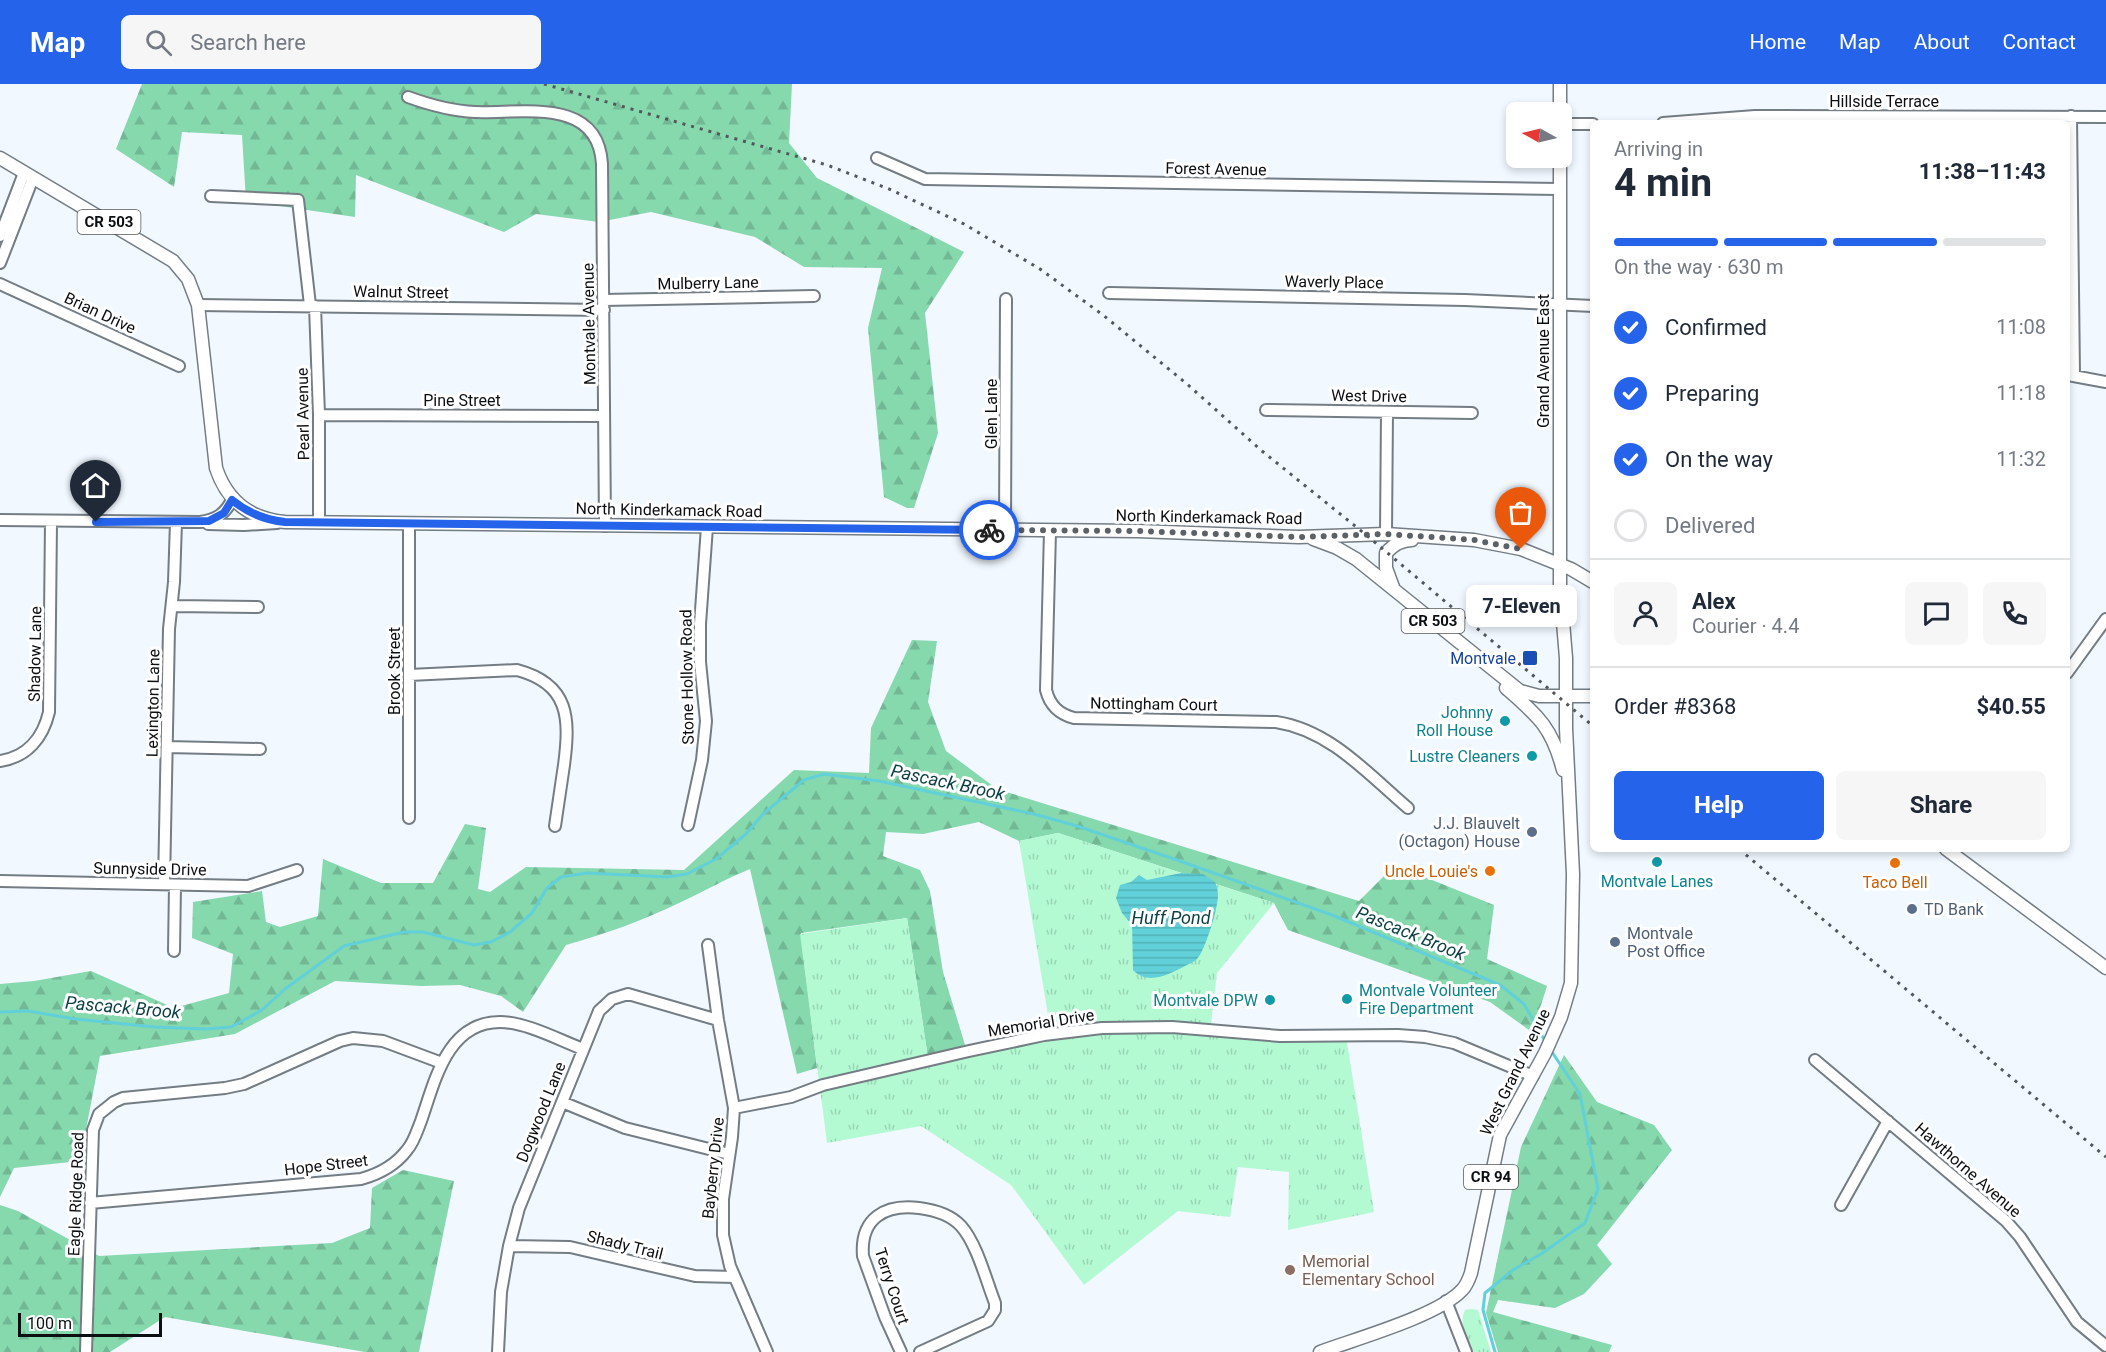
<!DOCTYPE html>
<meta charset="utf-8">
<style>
body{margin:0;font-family:Roboto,sans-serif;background:#f6f6f7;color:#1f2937;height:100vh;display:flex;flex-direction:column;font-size:22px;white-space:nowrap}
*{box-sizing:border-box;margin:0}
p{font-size:20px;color:#747a83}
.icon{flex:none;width:33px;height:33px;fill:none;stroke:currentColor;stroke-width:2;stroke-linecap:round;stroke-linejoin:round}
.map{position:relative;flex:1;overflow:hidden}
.details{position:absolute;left:1590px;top:36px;width:480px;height:732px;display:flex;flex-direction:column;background:#fff;border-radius:9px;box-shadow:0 3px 9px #0003}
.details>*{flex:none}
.needle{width:39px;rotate:278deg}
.buttons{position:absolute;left:1506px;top:18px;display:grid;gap:12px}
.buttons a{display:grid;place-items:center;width:66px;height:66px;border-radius:9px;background:#fff;box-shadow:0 3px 9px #0003;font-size:30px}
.scale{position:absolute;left:18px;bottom:15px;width:144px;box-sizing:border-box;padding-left:6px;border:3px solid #0c0f12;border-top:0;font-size:16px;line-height:21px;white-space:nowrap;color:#0c0f12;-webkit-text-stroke:4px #fff;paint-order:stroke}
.pin{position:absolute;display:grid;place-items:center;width:51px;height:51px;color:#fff;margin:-62px -26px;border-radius:50% 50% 50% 0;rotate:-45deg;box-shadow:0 0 6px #0007}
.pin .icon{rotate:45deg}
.courier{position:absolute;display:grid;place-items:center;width:60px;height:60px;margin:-30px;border:4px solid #2563eb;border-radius:50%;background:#fff;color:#222;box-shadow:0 2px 8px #0007}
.bubble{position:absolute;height:42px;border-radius:9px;background:#fff;box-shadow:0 3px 9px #0003;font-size:20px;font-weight:700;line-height:42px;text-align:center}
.overview em{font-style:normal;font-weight:700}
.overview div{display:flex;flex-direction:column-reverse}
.overview{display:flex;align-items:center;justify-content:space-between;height:102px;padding:0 24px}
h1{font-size:39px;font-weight:700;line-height:45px}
.bar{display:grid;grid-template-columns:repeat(4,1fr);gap:9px 6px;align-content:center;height:72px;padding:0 24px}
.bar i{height:8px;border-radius:4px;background:#e0e1e3}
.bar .selected{background:#2563eb}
.bar p{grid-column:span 4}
.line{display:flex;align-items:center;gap:15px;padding:0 24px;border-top:2px solid #e0e1e3}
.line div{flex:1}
.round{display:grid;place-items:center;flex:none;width:63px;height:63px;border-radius:9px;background:#f6f6f7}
ol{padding:0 24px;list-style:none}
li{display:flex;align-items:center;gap:18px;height:66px}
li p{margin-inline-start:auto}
li .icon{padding:6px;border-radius:50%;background:#2563eb;color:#fff;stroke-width:4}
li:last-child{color:#747a83}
li i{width:33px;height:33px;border:3px solid #e0e1e3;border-radius:50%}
.cta{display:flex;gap:12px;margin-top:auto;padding:12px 24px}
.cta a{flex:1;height:69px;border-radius:9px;background:#2563eb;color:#fff;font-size:24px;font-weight:700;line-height:69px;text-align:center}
.cta a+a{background:#f6f6f7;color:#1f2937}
header{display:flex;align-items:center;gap:36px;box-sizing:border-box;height:84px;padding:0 30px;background:#2563eb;color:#fff}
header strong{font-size:28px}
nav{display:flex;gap:33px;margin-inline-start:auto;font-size:21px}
.search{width:420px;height:54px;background:#f6f6f7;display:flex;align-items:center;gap:15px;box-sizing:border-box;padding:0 21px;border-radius:9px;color:#747a83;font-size:22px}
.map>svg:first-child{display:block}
</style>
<header>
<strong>Map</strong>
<div class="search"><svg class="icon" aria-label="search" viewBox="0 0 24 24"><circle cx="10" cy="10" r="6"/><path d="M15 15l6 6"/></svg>Search here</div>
<nav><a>Home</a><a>Map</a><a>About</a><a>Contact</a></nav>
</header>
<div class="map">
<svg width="2106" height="1268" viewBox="0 0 2106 1268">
<defs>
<pattern id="forest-firs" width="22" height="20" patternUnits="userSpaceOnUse" patternTransform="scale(1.5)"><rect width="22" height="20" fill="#86d8ad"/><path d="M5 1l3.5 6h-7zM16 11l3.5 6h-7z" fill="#72b894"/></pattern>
<pattern id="park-tufts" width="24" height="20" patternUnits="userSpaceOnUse" patternTransform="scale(1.5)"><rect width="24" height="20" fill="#b3fad3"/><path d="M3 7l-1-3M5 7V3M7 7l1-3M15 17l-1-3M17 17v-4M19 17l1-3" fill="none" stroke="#99d5b4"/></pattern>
<pattern id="water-rules" width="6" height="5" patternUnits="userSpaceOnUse" patternTransform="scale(1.5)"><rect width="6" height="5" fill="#61d0d8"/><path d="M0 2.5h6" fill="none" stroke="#53b1b8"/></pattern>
</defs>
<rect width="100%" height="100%" fill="#f1f8ff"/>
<!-- forest -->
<path fill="url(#forest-firs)" d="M142,0h650l-3,59 28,35 147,74 -39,61 13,120 -24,75h-7l-23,-11 -16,-169 14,-60 -78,-1 -49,-30 -104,-25 -52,10 -63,-8 -32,18 -148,-57 -1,42 -109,-16 -4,-66 -60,-3 -8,55 -58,-38z
M912,556l25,1 -9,61 18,49 51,38 362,112 36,-36 99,40 -7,54 60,27 -6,19 -12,25 -39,-28 -202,-72 -14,-27 -216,-70 -39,8 -40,-19 -56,12 -37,-2 -3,24 37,14 10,21 13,81 22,73 -37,13 -21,-140 -106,15 16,135 -20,6 -47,-205c-25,10 -47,23 -71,34 -37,18 -74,31 -113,42l-43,67 -22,-16 -41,-11 -39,1 -86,-5 -100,53 -135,22 -20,105 -66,7 -14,29v-213l34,-3 57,-10 83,37 55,-15 4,-39 -41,-16 1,-36 69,-11 4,31 14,5 38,-11 5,-57 58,24h52l32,-59 21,4 -8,61 12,3 36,-25 158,3 110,-100 75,3 2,-45z
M1564,971l33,47 57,23 18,25 -75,95 15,19 -28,30 -29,14 -57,-8 -5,12 119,33 -3,7h-111l-12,-39 35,-166z
M403,1086l51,11 -35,171h-54l-200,-35 -55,35h-110v-147l18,6 81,45 233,-13 38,-15 2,-40z"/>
<!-- park -->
<path fill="url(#park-tufts)" d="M1058,749l216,70 -57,70 -7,60 136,3 28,176 -86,18 1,-58 -51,-5 -8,50 -52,-6 -94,74 -73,-100 -90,-59 -94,17 -27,-209 107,-16 21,140 123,-25 -32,-192z
M1472,1225l6,1 13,42h-18c-5,-13 -15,-29 -8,-42z"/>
<!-- water -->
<path fill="url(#water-rules)" d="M1181,789l22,1 12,8c2,4 3,9 3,14 0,12 -13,55 -21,63 -3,3 -8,5 -12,7 -15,8 -37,20 -52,4l-1,-45 -10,-12 -6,-15 4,-13 11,-3 8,-7 8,5z"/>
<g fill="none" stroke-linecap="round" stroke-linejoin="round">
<!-- stream -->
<path stroke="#61d0d8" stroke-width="3" d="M0,928l28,-1 47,8 80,8 51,2 25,-2 31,-17 23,-21 59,-43 60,-14h19l51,13 17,-3 19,-10 22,-19 15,-25 14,-11 26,-4 80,4 20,-3 29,-15 30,-25 17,-20 41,-34 20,-6 55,7 155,33 43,12 100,34 155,55 168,70 24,19 21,37
M1495,1268l-12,-42 2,-17 28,-23 28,-16 44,-31 13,-34 -18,-95 -30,-45"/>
<defs>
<path id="minor" d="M408,13c22,8 44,14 67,15 46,2 123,-16 127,52l3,362
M2071,32l3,260
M1663,39l92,-7 351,1
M1562,40h31
M877,74l48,21 634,10
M211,112l87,4 12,105
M0,152l24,-63
M0,179l33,-85
M0,200l179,82
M1109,209l356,7 128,6
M603,216l211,-4
M198,221l406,5
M315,222l4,109v107
M2068,291l38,7
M1266,326l206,3
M319,331l285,1
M0,436l200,2c16,-2 25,-8 32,-22
M208,440l36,1 33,-2
M1005,446l1,-231
M1050,447l-4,159c4,16 13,24 28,28l202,4c54,8 92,52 132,86
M1386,450l1,-122
M173,522l85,1
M2067,589l39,-54
M409,591l108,-5c53,14 53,49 47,95 -3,21 -6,41 -9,61
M167,663l93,2
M0,677c27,-4 43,-23 49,-49l2,-190
M409,734v-295
M688,741l14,-65 4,-39 -6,-59v-38l7,-97
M0,797l248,5 49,-16
M164,800l5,-255 5,-47 2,-60
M708,861l10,75 16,88 -2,29 -9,62v36l7,31 37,86
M174,867l1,-66
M1815,976l191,161 14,16 57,85 29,24
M562,1018l63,26 104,26
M734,1024l57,-11 32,-12 146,-34 75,-16 58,-7 70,-1 108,9 118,-1 27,2 29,6 79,33
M90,1119l271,-24c18,-5 34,-13 46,-29 7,-8 10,-19 14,-29 14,-40 26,-99 79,-99 26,0 59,18 83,27
M1841,1121l47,-84
M509,1162l61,1 125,29 39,1
M1446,1217l20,51
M86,1268l7,-222 6,-16 15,-12 9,-4 102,-10 19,-4 96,-43 13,-3 30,3 59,22
M498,1268l3,-60 8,-46 10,-38 80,-197 13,-12 16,-5 90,26
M901,1268l-16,-35 -22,-61c-3,-38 22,-52 56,-48 16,2 31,6 42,18 16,18 25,54 34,77v7l-7,11 -68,31"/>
<path id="major" d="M1560,28v-28
M0,74l173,103 15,18 10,26 18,163c11,33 34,51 69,54l853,9 161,6 87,-3 88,6 47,9 50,20 22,13
M1313,455l24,9 19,11 164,132 19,5h54
M1393,503l-7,-19v-15c7,-8 15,-13 26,-13
M1506,604c32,28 46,39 57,82
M1946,765l160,119
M1320,1268c35,-13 118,-36 142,-62 5,-5 7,-11 9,-17l29,-138 45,-82 16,-36 10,-34 2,-109 -7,-146v-70l-6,-72v-428"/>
</defs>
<!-- minor casing -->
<use href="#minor" stroke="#747c84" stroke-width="14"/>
<!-- major casing -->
<use href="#major" stroke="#747c84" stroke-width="15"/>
<!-- minor -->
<use href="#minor" stroke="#fff" stroke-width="10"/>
<!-- major -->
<use href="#major" stroke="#fff" stroke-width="12"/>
<!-- rail -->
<path stroke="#53575c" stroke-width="3" stroke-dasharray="3 6" stroke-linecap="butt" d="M544,0l283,81 62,24 75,35 76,45 63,46 84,69 75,67 103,83 228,192
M1739,765l367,308"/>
</g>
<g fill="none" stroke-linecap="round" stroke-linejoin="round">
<!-- done -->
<path stroke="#5c6165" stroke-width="6" stroke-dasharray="0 10.8" d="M989,446l149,1 161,6 87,-3 88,6 47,9"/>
<!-- route -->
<path stroke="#2563eb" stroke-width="8" d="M96,438l113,-1 15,-8 8,-13c16,13 32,20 53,22l704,8"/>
</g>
<!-- markers -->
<rect fill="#1a4fb4" stroke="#fff" stroke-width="2" x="1522" y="566" width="16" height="16" rx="3"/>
<g fill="#0f9aa8" stroke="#fff" stroke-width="2">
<circle cx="1505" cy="637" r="6"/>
<circle cx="1532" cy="672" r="6"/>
<circle cx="1657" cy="778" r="6"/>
<circle cx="1347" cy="915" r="6"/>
<circle cx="1270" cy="916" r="6"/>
</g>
<g fill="#5c6f8a" stroke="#fff" stroke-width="2">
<circle cx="1532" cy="748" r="6"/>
<circle cx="1912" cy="825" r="6"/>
<circle cx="1615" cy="858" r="6"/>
</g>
<g fill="#e8710a" stroke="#fff" stroke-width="2">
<circle cx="1895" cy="779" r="6"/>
<circle cx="1490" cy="787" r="6"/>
</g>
<circle fill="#8d6e63" stroke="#fff" stroke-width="2" cx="1290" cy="1186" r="6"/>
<g text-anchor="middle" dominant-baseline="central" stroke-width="6" stroke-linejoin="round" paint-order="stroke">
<!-- shield labels -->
<g fill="#fff" stroke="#555759" stroke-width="1.5">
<rect x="77.5" y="126" width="63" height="24" rx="4.5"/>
<rect x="1401.5" y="525" width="63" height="24" rx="4.5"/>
<rect x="1464" y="1081" width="54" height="24" rx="4.5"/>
</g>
<g font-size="15" font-weight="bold" fill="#0c0f12">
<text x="109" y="138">CR 503</text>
<text x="1433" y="537">CR 503</text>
<text x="1491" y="1093">CR 94</text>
</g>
<!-- street labels -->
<g font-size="16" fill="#0c0f12" stroke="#fff">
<text x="1884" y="17">Hillside Terrace</text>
<text transform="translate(1216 85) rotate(1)">Forest Avenue</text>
<text transform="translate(1334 198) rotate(1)">Waverly Place</text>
<text transform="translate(708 199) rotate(-1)">Mulberry Lane</text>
<text transform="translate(401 208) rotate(1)">Walnut Street</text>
<text transform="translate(100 229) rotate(25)">Brian Drive</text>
<text transform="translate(589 240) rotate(-91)">Montvale Avenue</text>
<text transform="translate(1543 277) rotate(-90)">Grand Avenue East</text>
<text transform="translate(1369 312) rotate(1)">West Drive</text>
<text x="462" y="316">Pine Street</text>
<text transform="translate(303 330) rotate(-91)">Pearl Avenue</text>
<text transform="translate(991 330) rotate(-90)">Glen Lane</text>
<text transform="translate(669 426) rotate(1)">North Kinderkamack Road</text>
<text transform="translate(1209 433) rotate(1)">North Kinderkamack Road</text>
<text transform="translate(35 570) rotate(-89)">Shadow Lane</text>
<text transform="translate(394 587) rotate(-90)">Brook Street</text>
<text transform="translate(687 593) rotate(-91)">Stone Hollow Road</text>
<text transform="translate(153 619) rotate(-89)">Lexington Lane</text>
<text transform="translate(1154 620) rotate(1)">Nottingham Court</text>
<text transform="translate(150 785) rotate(1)">Sunnyside Drive</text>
<text transform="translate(1041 939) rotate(-9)">Memorial Drive</text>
<text transform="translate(1515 988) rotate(-64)">West Grand Avenue</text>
<text transform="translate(541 1028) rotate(-68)">Dogwood Lane</text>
<text transform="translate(326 1081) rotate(-7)">Hope Street</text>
<text transform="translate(713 1084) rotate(-84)">Bayberry Drive</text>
<text transform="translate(1968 1086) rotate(41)">Hawthorne Avenue</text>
<text transform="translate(76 1110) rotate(-88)">Eagle Ridge Road</text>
<text transform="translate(625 1161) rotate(14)">Shady Trail</text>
<text transform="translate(892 1202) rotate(72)">Terry Court</text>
</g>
<!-- transit labels -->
<g font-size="16" fill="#164399" stroke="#fff" text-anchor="end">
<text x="1516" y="574">Montvale</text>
</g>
<!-- culture labels -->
<g font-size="16" fill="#0d838f" stroke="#fff" text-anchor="end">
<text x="1493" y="628">Johnny<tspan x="1493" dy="18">Roll House</tspan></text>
<text x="1520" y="672">Lustre Cleaners</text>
<text x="1657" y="797" text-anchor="middle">Montvale Lanes</text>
<text x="1359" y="906" text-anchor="start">Montvale Volunteer<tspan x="1359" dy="18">Fire Department</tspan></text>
<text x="1258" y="916">Montvale DPW</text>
</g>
<!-- service labels -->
<g font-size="16" fill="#4e5e75" stroke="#fff" text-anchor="start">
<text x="1520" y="739" text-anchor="end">J.J. Blauvelt<tspan x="1520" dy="18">(Octagon) House</tspan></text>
<text x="1924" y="825">TD Bank</text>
<text x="1627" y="849">Montvale<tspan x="1627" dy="18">Post Office</tspan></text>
</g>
<!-- food labels -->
<g font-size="16" fill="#c56008" stroke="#fff" text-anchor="end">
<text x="1478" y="787">Uncle Louie's</text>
<text x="1895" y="798" text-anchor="middle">Taco Bell</text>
</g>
<!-- education labels -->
<g font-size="16" fill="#785e54" stroke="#fff" text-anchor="start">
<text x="1302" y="1177">Memorial<tspan x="1302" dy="18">Elementary School</tspan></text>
</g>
<!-- water labels -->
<g font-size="18" font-style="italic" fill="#0a3f43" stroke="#fff">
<text transform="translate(948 698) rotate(12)">Pascack Brook</text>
<text x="1171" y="833">Huff Pond</text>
<text transform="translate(1411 849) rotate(22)">Pascack Brook</text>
<text transform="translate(123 923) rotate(5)">Pascack Brook</text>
</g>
</g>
</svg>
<div class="buttons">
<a><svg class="needle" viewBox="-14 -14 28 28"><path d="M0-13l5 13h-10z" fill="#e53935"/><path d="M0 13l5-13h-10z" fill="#747a83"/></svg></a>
</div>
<div class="scale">100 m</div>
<div class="pin" style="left:1521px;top:465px;background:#ea580c"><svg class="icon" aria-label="bag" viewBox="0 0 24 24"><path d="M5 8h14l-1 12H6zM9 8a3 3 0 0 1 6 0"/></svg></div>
<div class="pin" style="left:96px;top:438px;background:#1f2937"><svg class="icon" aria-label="home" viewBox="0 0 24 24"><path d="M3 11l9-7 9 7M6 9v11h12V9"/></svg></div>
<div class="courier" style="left:989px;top:446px"><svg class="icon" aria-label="bike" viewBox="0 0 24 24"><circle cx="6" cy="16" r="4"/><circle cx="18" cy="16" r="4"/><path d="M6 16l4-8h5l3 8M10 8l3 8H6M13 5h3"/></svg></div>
<div class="bubble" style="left:1466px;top:501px;width:111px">7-Eleven</div>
<section class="details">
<div class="overview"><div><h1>4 min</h1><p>Arriving in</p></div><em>11:38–11:43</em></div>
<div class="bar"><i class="selected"></i><i class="selected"></i><i class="selected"></i><i></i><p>On the way · 630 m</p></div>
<ol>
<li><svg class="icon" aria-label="check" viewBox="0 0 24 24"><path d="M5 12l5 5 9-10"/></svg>Confirmed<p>11:08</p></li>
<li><svg class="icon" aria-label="check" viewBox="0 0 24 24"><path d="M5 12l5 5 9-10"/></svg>Preparing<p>11:18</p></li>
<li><svg class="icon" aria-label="check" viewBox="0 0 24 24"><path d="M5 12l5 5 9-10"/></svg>On the way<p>11:32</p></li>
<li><i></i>Delivered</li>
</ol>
<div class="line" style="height:108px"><a class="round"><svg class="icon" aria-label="person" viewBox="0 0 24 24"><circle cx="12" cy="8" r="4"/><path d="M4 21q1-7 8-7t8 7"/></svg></a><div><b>Alex</b><p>Courier · 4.4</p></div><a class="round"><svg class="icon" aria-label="chat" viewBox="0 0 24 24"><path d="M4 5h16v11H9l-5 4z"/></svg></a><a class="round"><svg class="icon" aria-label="phone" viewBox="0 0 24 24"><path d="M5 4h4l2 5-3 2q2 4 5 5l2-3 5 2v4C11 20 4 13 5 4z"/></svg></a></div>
<div class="line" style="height:78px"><div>Order #8368</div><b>$40.55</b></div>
<div class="cta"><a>Help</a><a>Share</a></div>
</section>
</div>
